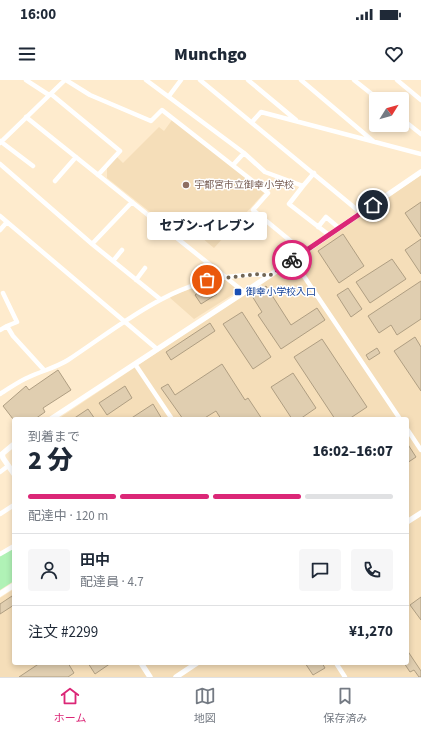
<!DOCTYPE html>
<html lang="ja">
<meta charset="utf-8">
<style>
body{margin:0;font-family:"Source Sans 3","Noto Sans JP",sans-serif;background:#f6f6f7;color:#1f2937;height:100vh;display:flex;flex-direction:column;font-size:15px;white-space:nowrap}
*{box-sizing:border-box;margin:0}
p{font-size:13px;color:#747a83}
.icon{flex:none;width:22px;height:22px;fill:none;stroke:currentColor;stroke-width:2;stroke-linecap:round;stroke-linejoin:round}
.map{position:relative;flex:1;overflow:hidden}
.side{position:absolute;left:12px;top:337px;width:397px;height:248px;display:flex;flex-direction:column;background:#fff;border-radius:4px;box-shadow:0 2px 6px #0003}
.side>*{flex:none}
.needle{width:26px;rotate:53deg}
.tools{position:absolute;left:369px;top:12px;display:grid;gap:8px}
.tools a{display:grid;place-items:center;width:40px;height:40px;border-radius:4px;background:#fff;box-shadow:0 2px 6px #0003;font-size:20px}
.pin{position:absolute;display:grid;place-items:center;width:34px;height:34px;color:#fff;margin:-17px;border:2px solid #fff;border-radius:50%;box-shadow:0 1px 4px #0007}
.courier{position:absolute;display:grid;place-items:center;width:40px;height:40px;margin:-20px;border:3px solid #db2777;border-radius:50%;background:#fff;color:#222;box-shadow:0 1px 5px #0007}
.bubble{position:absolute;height:28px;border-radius:4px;background:#fff;box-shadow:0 2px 6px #0003;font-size:13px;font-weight:800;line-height:28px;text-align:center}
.head em{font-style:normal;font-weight:800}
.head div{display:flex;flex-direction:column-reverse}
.head{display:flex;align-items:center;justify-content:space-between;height:68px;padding:0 16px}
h1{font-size:26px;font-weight:800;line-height:30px}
.bar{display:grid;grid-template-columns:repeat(4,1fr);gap:6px 4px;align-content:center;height:48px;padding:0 16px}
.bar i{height:5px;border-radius:3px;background:#e0e1e3}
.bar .active{background:#db2777}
.bar p{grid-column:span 4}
.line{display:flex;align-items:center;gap:10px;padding:0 16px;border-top:1px solid #e0e1e3}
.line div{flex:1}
.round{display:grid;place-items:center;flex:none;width:42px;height:42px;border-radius:4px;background:#f6f6f7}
.status{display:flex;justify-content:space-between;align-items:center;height:28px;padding:0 20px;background:#fff;direction:ltr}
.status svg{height:11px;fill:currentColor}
header{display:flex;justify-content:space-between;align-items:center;height:52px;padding:0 16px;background:#fff;font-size:18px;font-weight:800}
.tab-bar{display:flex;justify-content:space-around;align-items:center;height:56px;border-top:1px solid #e0e1e3;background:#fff;font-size:11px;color:#747a83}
.tab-bar a{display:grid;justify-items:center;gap:2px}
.tab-bar .active{color:#db2777}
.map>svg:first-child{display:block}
</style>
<div class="status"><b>16:00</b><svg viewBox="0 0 49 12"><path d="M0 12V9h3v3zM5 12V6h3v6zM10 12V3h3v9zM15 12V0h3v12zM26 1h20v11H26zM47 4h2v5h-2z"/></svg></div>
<header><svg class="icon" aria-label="menu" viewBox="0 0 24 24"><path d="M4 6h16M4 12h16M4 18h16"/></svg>Munchgo<svg class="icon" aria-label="heart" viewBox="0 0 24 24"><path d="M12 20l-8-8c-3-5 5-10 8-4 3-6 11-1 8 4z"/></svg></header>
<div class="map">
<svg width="421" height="597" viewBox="0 0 421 597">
<rect width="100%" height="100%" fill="#feebcd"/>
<!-- built -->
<path fill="#f5deb9" d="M172,40l93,72 -51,56 -24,-20 -7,10 -76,-60v-12l10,-9 6,6 36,-36 5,4z
M421,95v502h-421v-79l14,-9v74h393v-244h-349z
M224,199l16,11 -46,29 -25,-22 39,-15z"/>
<!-- green -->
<path fill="#b0f2b6" d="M14,468v33l-14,9v-35z"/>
<!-- building -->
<path fill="#e0ceb0" stroke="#af9e82" d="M421,122v35l-16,-24z
M343,154l21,32 -25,17 -21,-32z
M421,159v35l-16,-24z
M392,179l14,20 -36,24 -14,-21z
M421,201v38l-24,16 -6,-10 -12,8 -11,-17z
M210,204l7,10 -16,10 -6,-9z
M266,206l25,39 26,-17 8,12 -44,29 -23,-34 4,-3 -10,-16z
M348,208l14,21 -11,8 -14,-22z
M242,232l29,45 -18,12 -30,-45z
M210,243l5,8 -44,29 -5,-8z
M415,257l6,10v44l-27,-40z
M322,259l45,68 -18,12h-14l-41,-62z
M377,268l3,5 -11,7 -3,-5z
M222,284l23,36 3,-2 14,21h-41l-5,-8 -13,8h-20l-22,-31 7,-4 7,11z
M58,290l13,20 -28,18 2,4 -10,7h-22l-10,-13 23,-20 3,4z
M293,293l23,35 -16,11h-8l-21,-32z
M125,306l7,12 -25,17 -8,-12z
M153,324l9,15h-32z
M88,329l7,10h-22z
M407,363l9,14 -9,6z
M12,516l2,9 -14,9v-10z
M421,517v23l-11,-15z
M407,570l14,21v6h-2l-5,-7 -4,2 -6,-9h3z
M40,583h28l6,10 -6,4h-49z
M88,583h23l-16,11z
M305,583h17l3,5 -12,7z"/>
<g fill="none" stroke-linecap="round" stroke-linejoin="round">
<!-- minor -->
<path stroke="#fff" stroke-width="4.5" d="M26,0l23,15
M66,0l24,15 61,26 11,-11 106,83 -15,17 51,42
M146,0l98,73
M200,0l161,133
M248,0l48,40
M301,0l72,61
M354,0l24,19
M397,0l24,20
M51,14l69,57 -22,24
M169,16l12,-16
M26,37l218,175
M402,39l19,15
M252,42l9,-10 160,42
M0,61l33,25
M0,63l65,-63
M0,84l92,80 68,55
M233,85l11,-12 21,19 38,14 -14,18 40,31
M55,101l21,-24
M303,106l11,-13
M0,136l157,133
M318,147l8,-10 13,11
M0,150l7,-8
M92,164l40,-42
M293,180l107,159
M113,181l9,-11
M136,200l9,-12
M3,213l14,29 -10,4 6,10 31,34
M0,250l7,-4
M135,284l37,55
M0,314c10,-6 19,-13 29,-17 13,-6 28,-10 39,-17 53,-35 102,-78 168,-84 11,-1 21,-3 33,0
M407,349l14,21
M0,392l8,-6
M0,434l14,-9
M0,474l14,-8
M336,583l9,14"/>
<!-- tertiary -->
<path stroke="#fff" stroke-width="5.5" d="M51,339l218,-143 152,-104
M14,364l-12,10 1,4 11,16
M407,442l14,-9
M0,514l14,-9
M141,583l9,14
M176,597l21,-14"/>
</g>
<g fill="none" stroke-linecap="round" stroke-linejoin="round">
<!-- done -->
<path stroke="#726655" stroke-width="4" stroke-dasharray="0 7.2" d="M207,200l52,-6 10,2 23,-16"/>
<!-- route -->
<path stroke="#db2777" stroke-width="5" d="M292,180l81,-55"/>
</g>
<!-- markers -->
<circle fill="#8d6e63" stroke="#fff" stroke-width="1.5" cx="186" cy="105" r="4"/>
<rect fill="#1a4fb4" stroke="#fff" stroke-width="1.5" x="234" y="208" width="8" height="8" rx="2"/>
<g text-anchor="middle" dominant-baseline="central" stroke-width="3" stroke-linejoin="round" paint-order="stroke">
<!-- education labels -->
<g font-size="10" fill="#785e54" stroke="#fff" text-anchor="start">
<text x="194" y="105">宇都宮市立御幸小学校</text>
</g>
<!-- transit labels -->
<g font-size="10" fill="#164399" stroke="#fff" text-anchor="start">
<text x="246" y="212">御幸小学校入口</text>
</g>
</g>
</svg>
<div class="tools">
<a><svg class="needle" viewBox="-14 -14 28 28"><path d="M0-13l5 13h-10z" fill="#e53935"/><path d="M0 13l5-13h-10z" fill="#747a83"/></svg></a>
</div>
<div class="pin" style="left:207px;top:200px;background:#ea580c"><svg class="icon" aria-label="bag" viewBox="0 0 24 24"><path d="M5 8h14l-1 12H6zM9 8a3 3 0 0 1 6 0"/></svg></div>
<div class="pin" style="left:373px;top:125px;background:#1f2937"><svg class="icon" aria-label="home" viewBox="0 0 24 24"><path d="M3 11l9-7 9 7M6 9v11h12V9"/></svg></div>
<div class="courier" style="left:292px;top:180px"><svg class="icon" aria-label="bike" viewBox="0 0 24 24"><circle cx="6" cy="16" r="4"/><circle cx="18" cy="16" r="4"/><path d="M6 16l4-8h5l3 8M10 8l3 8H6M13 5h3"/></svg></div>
<div class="bubble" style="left:147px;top:132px;width:120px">セブン-イレブン</div>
<section class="side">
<div class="head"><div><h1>2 分</h1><p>到着まで</p></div><em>16:02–16:07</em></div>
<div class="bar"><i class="active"></i><i class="active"></i><i class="active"></i><i></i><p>配達中 · 120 m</p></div>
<div class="line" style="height:72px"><a class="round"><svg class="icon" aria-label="person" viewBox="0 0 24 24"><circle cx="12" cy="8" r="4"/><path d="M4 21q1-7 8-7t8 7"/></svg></a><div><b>田中</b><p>配達員 · 4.7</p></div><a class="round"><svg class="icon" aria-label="chat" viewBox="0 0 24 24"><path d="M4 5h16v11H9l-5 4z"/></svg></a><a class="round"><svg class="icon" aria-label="phone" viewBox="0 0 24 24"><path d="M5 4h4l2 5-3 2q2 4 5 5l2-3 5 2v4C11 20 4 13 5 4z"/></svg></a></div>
<div class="line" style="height:52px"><div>注文 #2299</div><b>¥1,270</b></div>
</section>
</div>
<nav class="tab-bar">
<a class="active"><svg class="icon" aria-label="home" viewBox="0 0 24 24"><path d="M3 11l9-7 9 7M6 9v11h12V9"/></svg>ホーム</a>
<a><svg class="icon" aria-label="map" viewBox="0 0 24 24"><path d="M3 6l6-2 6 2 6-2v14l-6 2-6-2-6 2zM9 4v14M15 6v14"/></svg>地図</a>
<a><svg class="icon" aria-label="saved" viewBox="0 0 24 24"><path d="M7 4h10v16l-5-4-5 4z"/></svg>保存済み</a>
</nav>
